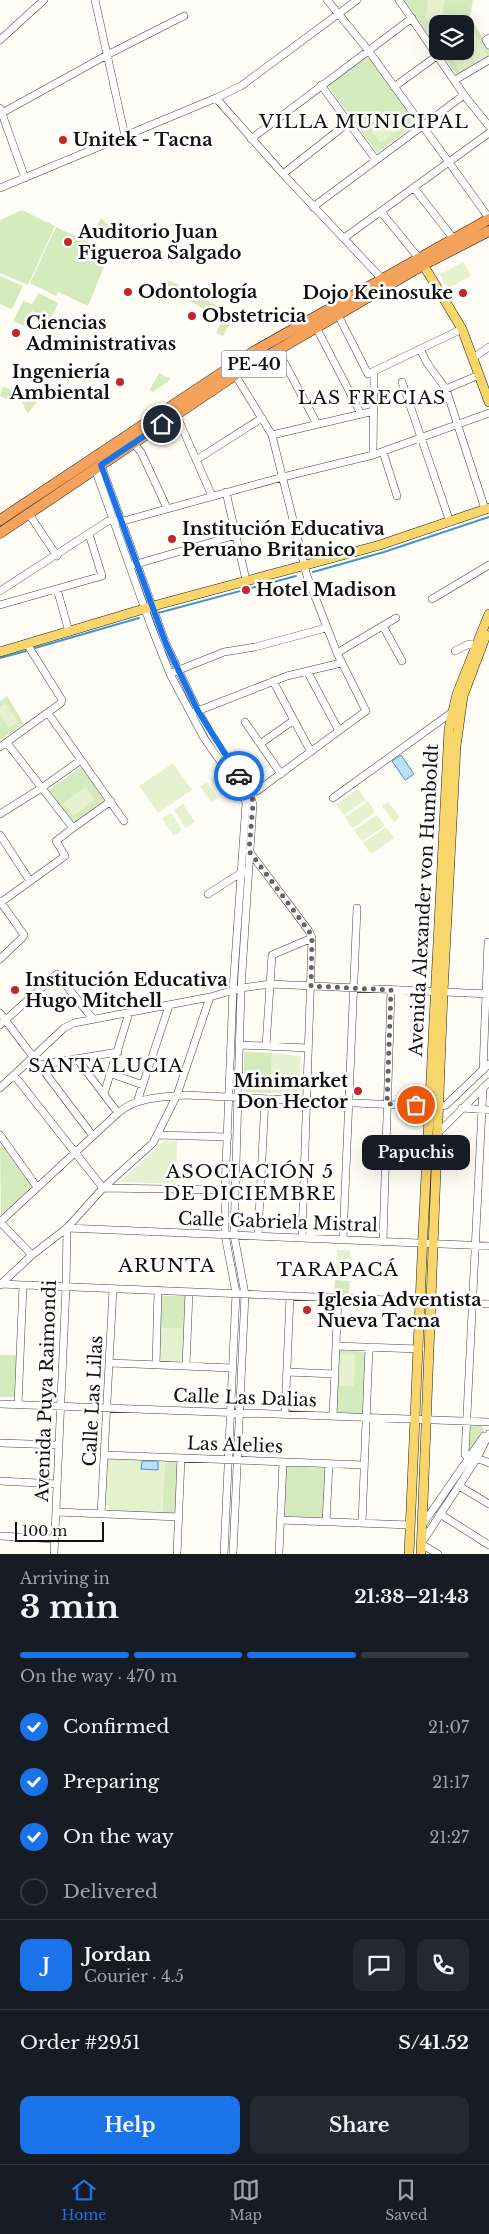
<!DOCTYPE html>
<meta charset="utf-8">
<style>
body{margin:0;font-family:"Libre Baskerville",serif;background:#242831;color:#f1f3f6;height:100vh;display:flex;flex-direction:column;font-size:19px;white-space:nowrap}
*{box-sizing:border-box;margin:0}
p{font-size:16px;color:#9ea1a6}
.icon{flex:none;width:28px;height:28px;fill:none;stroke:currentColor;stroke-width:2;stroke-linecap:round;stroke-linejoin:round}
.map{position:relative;height:1554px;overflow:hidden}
.details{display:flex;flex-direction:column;background:#171b24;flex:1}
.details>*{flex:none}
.buttons{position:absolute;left:429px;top:15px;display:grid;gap:10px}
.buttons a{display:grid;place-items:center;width:45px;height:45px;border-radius:10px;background:#171b24;box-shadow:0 5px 20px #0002;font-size:25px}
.scale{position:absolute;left:15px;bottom:12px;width:89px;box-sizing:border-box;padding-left:5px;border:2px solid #111;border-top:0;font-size:14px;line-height:18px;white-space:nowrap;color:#111;-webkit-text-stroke:4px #fff;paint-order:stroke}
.pin{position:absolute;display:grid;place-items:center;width:42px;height:42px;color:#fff;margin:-21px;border:2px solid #fff;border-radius:50%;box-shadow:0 1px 5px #0007}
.courier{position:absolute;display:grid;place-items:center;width:50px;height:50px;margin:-25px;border:4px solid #1a73e8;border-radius:50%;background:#fff;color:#222;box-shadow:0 1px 6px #0007}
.bubble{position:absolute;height:35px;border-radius:10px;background:#171b24;box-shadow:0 5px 20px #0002;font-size:16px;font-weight:800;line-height:35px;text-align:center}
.overview em{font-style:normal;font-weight:800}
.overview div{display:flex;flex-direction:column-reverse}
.overview{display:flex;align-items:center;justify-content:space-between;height:85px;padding:0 20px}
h1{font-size:32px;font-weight:800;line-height:38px}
.bar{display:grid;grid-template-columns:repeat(4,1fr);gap:8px 5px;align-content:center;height:60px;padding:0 20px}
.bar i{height:6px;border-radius:4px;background:#363941}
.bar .current{background:#1a73e8}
.bar p{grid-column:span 4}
.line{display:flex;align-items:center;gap:12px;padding:0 20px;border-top:1px solid #363941}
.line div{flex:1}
.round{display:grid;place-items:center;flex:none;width:52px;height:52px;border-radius:10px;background:#242831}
ol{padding:0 20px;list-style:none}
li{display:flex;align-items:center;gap:15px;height:55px}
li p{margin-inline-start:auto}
li .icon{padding:5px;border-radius:50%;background:#1a73e8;color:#fff;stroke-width:4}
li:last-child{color:#9ea1a6}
li i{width:28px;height:28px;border:2px solid #363941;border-radius:50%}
.button{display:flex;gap:10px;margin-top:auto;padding:10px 20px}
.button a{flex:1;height:58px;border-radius:10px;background:#1a73e8;color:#fff;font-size:20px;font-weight:800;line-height:58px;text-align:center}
.button a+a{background:#242831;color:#f1f3f6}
.tab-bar{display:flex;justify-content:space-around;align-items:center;height:70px;border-top:1px solid #363941;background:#171b24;font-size:14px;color:#9ea1a6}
.tab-bar a{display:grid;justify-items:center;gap:2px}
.tab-bar .current{color:#1a73e8}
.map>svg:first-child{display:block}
</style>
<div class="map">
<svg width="489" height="1554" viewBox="0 0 489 1554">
<rect width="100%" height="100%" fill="#fffdf5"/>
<!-- green -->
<path fill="#d5ebbd" d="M404,0h69l-3,16 19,33v8l-31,19 -18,-25h25v-27h-27l-1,23z
M366,54l51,69 -40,30 -51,-70z
M22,210l33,16 -27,59 -28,-12v-53z
M101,218l7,7 4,1 -1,9 -15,-7z
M56,227l54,25 -22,54 -30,-14 -2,4 -26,-13z
M0,276l23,10 -11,23 -12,-5z
M165,279l14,6 -6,15z
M182,289l53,25 -12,22 -7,-3 7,-15 -44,-22z
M39,293l19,10 -12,27 -10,-4 5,-10 -9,-5 -8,15 -11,-5 10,-20 9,3z
M159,373l12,6 -18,13 -3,-3z
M3,386l12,6 2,5 -3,5 -14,-6z
M19,394l18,8 -9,11h-1z
M7,696l17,28 -24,16v-39z
M81,767l24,34 -32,22 -24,-33z
M244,1052l28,1 -1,40 -27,-1z
M2,1146l30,40 -31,32 -1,-71z
M335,1280l15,1 -1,14 -15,-1z
M162,1296h23l-1,33 -24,-1z
M339,1350l27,2 -3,62 -27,-2z
M0,1355h17l-2,42h-15z
M471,1425l11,1 2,4 -15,22 -2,-1 1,-24z
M165,1460l13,1 -2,54 -14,-1z
M285,1466l41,2 -3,50 -40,-2z"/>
<!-- pitch -->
<path fill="#e6f2cf" d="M428,0h17l-4,22 -16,-2z
M474,32l14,24 -13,7 -10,-19v-7z
M449,51h16l8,14 -13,7z
M393,114l10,12 -22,17 -10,-12z
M463,262l8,14 -24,13 -7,-15z
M6,703l12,19 -9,6 -9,-14v-8z
M173,763l19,27 -34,23 -19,-27z
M217,775l11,16 -7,5 -10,-17z
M207,782l11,16 -7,4 -11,-16z
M86,787l9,13 -22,16 -10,-13z
M358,789l8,11 -22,15 -8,-11z
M368,801l7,11 -22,16 -8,-11z
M388,802l12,15 -6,5 -12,-16z
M183,804l12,18 -9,6 -12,-18z
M171,813l11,17 -8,6 -12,-18z
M377,815l8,11 -23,15 -8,-11z
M386,827l8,11 -23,16 -8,-11z
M272,1053l29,3 -3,39 -27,-2z
M164,1141h13l-1,43 -54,-2v-2z
M337,1250h13l-1,28h-13z
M160,1328l24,1 -1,32h-21l-2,-3z
M340,1354h15l-1,32h-15z
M106,1457l59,3 -3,54 -52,-2 -2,-7h-4z"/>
<!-- water -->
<path fill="#b9e0f7" stroke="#3f96cf" d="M401,755l13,19 -9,6 -13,-19z
M142,1461h16v9l-17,-1z"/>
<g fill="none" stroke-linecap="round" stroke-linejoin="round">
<!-- stream -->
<path stroke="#3f96cf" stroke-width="2" d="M313,572l71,-20 105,-35
M158,613l138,-37
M35,648l104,-30
M0,658l26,-7"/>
<defs>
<path id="minor" d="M95,0l30,136
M327,0l41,50 121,168
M399,0l65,95 25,31
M489,38l-3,2 3,5
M0,40l44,-40
M455,80l34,-20
M321,85l55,75
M394,87l44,-32
M216,98l67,76 99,105
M0,108l25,70
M2,113l105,-58 77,-39
M251,139l161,-121
M283,174l66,-52
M0,188l216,-90 25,-12 116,-86
M414,188l39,50
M313,207l151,-112
M381,212l37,45
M344,238l145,-105
M338,315l30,59 94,-45
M316,327l45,87
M277,349l40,75
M420,349l7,14 19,26 39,120
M473,358l16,-11
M234,373l38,62 35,141 30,77 59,-35
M402,382l48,140
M446,389l33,-14
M176,414l36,82
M272,435l102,-24
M131,441l10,11 26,56
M383,452l14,44
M373,455l1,-83
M196,460l66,-42
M101,465l65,179 32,67 14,25 36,54 5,14 -12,184 -7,247 11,59 -12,260
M95,469l56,157 19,48 34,64 37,53 5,12 -13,187 -8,200v45l11,58 -12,261
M226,492l20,88
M29,514l28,42
M133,565l103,-30
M57,589l12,43
M0,591l108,-70 19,-1 156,-43 90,-22 116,-42
M432,599l57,-34
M0,605l102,-29 -13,-42
M383,626l19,35
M455,651l14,-7 11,3
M307,671l32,60
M174,672l50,-20 31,-5 71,-19
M273,681l38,71
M195,712l92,-36 54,-13
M48,713l76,108
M245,722l36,52
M7,743l66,85 38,-27
M260,744l34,-24
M0,747l61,-44 1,-3 -35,-56
M257,791l109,-80 -29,-58
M333,798l122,-88
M0,814l43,-27 38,-27
M0,835l30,46
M249,851l60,80 3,7 -10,300
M208,894l36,-23
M0,901l24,34 -2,3 -22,21
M0,903l65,-47 -9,-15 17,-13
M0,1013l93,123
M0,1025l57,-51 36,45
M240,1045l68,3
M266,1046l6,-91 40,-17
M77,1059l41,54
M39,1065l79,-13
M483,1070l5,-128
M112,1074l31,11
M14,1075l89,113 122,2
M0,1088l64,-60 10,-5 136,-26
M483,1088l-18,367c7,5 16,3 24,8
M104,1094l25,-81
M137,1102l32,-96
M462,1108l27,2
M439,1132l50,-50
M0,1135l37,52
M158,1135l70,2
M0,1222l119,-110c18,-15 44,-15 66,-17l255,12 6,-2 43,-41
M0,1222l32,33
M67,1228l422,18
M258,1236l7,-137
M343,1240l14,-332
M383,1241l8,-251
M0,1284l489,20
M0,1285l32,-30 35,-27 36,-40 50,-45 24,-48 33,-98 31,-9 29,-4 219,10
M336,1346l83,3
M110,1363l123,5
M156,1365l2,-75
M186,1366l3,-74
M287,1372l48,2
M0,1404l489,18
M18,1405l5,-120
M285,1414l5,-118
M333,1416l5,-118
M0,1443l59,2
M105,1455l259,10
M0,1481l57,3
M459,1486l30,18
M56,1512l123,5
M101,1514l12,-225
M440,1514l49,31
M280,1520l130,5
M326,1522l3,-58
M362,1523l7,-176
M423,1524l61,-88
M0,1536l55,3
M54,1554l12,-267 1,-59
M177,1554l4,-96
M279,1554l4,-92
M438,1554l-17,-10 56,-86 12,-24"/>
<path id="major" d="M421,261l41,68 27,73
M0,652l157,-47 223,-60 109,-37
M409,1554l14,-320 26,-505 8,-35 32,-80
M421,1554l22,-562 13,-246 7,-50 23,-61"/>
<path id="highway" d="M0,520l253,-168 236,-133
M0,533l235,-158 188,-110 66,-34"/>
</defs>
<!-- minor casing -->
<use href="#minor" stroke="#444" stroke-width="8"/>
<!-- major casing -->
<use href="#major" stroke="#222" stroke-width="10"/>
<!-- highway casing -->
<use href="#highway" stroke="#222" stroke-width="11"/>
<!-- minor -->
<use href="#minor" stroke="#fff" stroke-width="7"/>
<!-- major -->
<use href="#major" stroke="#f9d66b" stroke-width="9"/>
<!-- highway -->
<use href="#highway" stroke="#f5a25d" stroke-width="10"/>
</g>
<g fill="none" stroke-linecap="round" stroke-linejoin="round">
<!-- done -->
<path stroke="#646461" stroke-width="5" stroke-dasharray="0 9" d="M239,776l13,21 1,7 -4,47 60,80 3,7 -1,48 80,4 -4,114 29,1"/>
<!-- route -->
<path stroke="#1a73e8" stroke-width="6" d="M162,424l-61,41 65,179 32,67 41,65"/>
</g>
<!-- markers -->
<g fill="#c4262e" stroke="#fff" stroke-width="2">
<circle cx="63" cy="140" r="5"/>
<circle cx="68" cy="242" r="5"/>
<circle cx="128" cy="292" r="5"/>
<circle cx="463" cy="293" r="5"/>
<circle cx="192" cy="316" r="5"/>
<circle cx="16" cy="333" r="5"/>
<circle cx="120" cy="382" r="5"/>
<circle cx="172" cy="539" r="5"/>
<circle cx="246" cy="590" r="5"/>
<circle cx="15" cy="990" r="5"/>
<circle cx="358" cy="1091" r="5"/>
<circle cx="307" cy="1310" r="5"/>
</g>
<g text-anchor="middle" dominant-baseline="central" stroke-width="5" stroke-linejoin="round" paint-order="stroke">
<!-- shield labels -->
<rect fill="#fff" stroke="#585858" stroke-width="1" x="221.5" y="350.5" width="65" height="27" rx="4"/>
<g font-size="16" font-weight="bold" fill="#111">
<text x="254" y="364">PE-40</text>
</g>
<!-- poi labels -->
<g font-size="18" font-weight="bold" fill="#111" stroke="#fff" text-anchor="start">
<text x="73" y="140">Unitek - Tacna</text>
<text x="78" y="232">Auditorio Juan<tspan x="78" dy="21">Figueroa Salgado</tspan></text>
<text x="138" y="292">Odontología</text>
<text x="453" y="293" text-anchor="end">Dojo Keinosuke</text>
<text x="202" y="316">Obstetricia</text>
<text x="26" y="323">Ciencias<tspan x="26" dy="21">Administrativas</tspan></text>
<text x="110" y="372" text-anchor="end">Ingeniería<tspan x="110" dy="21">Ambiental</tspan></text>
<text x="182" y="529">Institución Educativa<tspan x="182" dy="21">Peruano Britanico</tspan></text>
<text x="256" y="590">Hotel Madison</text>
<text x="25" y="980">Institución Educativa<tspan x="25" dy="21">Hugo Mitchell</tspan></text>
<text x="348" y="1081" text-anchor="end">Minimarket<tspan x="348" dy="21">Don Hector</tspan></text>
<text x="317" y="1300">Iglesia Adventista<tspan x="317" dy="21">Nueva Tacna</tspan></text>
</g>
<!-- street labels -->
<g font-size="18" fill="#111" stroke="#fff">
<text transform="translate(424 900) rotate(-87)">Avenida Alexander von Humboldt</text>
<text transform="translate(278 1222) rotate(2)">Calle Gabriela Mistral</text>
<text transform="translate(46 1391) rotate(-88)">Avenida Puya Raimondi</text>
<text transform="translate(245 1398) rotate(2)">Calle Las Dalias</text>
<text transform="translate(93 1401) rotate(-87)">Calle Las Lilas</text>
<text transform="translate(235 1445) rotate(2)">Las Alelies</text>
</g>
<!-- neighbourhood labels -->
<g font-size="19" letter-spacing="1" fill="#111" stroke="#fff">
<text x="364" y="121">VILLA MUNICIPAL</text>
<text x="372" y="397">LAS FRECIAS</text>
<text x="106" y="1065">SANTA LUCIA</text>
<text x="250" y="1171">ASOCIACIÓN 5<tspan x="250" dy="22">DE DICIEMBRE</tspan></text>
<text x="167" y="1265">ARUNTA</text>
<text x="338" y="1269">TARAPACÁ</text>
</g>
</g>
</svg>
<div class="buttons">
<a><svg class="icon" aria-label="layers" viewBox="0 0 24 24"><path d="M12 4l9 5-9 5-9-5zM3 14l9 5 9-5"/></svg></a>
</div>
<div class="scale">100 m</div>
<div class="pin" style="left:416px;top:1105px;background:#ea580c"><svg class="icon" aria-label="bag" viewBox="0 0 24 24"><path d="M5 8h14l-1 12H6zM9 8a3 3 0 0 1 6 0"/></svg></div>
<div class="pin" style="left:162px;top:424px;background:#1f2937"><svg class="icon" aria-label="home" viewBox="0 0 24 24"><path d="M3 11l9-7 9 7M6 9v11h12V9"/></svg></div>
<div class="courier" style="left:239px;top:776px"><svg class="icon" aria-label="car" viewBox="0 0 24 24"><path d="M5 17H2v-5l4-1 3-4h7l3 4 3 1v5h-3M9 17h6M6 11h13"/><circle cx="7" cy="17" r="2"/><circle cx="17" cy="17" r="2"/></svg></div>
<div class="bubble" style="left:362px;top:1135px;width:108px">Papuchis</div>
</div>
<section class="details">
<div class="overview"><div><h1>3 min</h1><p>Arriving in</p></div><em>21:38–21:43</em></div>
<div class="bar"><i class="current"></i><i class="current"></i><i class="current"></i><i></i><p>On the way · 470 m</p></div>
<ol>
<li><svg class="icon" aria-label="check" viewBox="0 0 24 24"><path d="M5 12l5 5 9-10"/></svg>Confirmed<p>21:07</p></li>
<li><svg class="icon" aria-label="check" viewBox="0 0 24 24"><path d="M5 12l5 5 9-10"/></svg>Preparing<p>21:17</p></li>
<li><svg class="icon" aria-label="check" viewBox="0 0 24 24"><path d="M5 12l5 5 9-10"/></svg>On the way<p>21:27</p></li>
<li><i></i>Delivered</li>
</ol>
<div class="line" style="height:90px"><b class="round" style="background:#1a73e8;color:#fff">J</b><div><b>Jordan</b><p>Courier · 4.5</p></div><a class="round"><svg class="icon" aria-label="chat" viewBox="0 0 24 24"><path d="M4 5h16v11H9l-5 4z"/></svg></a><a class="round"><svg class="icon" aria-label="phone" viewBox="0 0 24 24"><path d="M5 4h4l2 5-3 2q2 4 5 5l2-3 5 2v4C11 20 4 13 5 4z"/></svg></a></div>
<div class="line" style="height:65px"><div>Order #2951</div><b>S/41.52</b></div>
<div class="button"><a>Help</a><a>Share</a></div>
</section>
<nav class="tab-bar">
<a class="current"><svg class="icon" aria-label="home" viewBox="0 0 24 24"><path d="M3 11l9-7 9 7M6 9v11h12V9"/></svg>Home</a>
<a><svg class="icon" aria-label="map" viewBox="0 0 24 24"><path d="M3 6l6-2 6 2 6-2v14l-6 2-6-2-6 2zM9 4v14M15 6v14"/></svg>Map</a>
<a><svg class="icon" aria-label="saved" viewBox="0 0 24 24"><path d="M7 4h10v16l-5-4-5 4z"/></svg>Saved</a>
</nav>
